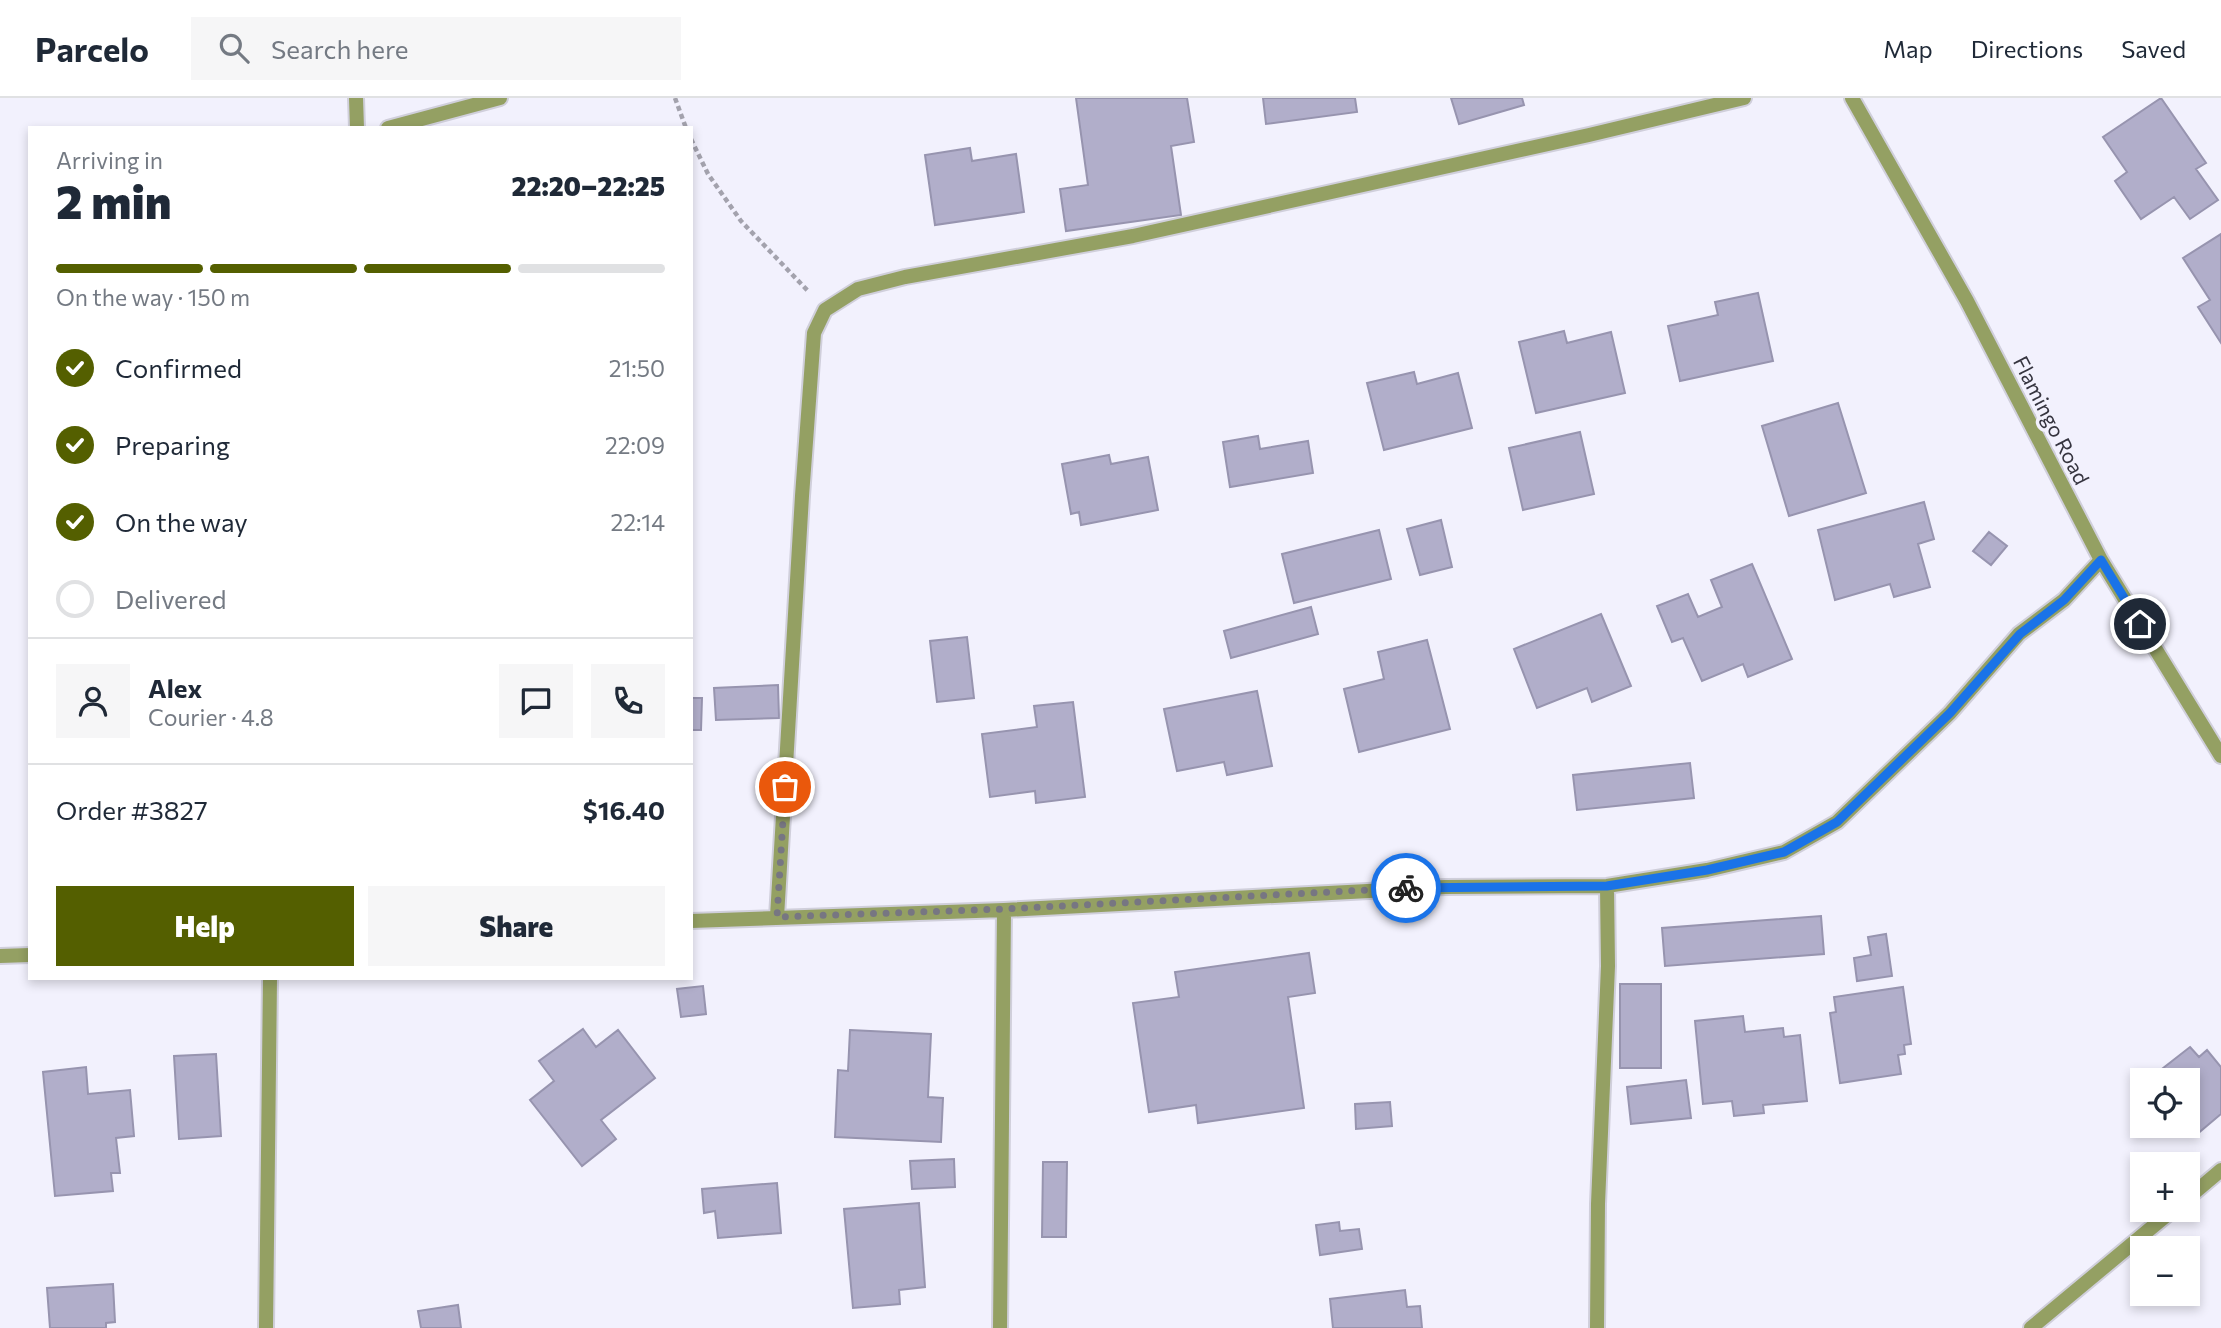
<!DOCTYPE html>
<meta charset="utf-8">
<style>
body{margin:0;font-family:Commissioner,sans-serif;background:#f6f6f7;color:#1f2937;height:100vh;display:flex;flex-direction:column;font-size:26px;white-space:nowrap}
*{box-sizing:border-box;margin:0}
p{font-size:23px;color:#747a83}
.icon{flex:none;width:38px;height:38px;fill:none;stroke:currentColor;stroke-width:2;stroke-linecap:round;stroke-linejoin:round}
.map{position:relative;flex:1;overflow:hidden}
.side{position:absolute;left:28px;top:28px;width:665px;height:854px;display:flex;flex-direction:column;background:#fff;border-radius:0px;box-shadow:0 4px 10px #0003}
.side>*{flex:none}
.controls{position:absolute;left:2130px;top:970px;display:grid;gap:14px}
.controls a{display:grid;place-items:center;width:70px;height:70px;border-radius:0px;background:#fff;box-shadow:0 4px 10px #0003;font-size:35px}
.pin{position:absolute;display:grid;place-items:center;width:60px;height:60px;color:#fff;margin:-30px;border:4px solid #fff;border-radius:50%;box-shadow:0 2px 7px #0007}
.courier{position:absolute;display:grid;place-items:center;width:70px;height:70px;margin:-35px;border:5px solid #1a73e8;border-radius:50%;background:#fff;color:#222;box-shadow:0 2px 9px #0007}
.summary em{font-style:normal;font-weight:800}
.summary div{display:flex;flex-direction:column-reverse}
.summary{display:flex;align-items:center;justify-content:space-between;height:119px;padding:0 28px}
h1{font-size:46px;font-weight:800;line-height:52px}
.bar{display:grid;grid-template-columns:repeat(4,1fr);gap:10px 7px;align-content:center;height:84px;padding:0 28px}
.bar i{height:9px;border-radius:5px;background:#e0e1e3}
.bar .selected{background:#545f00}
.bar p{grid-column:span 4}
.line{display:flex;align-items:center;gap:18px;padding:0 28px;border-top:2px solid #e0e1e3}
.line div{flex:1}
.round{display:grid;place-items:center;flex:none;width:74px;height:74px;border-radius:0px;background:#f6f6f7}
ol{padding:0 28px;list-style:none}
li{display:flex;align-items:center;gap:21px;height:77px}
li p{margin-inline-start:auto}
li .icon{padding:7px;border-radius:50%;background:#545f00;color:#fff;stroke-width:4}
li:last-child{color:#747a83}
li i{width:38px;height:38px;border:4px solid #e0e1e3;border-radius:50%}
.button{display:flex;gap:14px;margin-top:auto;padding:14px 28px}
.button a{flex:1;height:80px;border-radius:0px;background:#545f00;color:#fff;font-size:28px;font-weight:800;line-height:80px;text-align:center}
.button a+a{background:#f6f6f7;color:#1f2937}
header{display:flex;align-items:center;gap:42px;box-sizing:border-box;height:98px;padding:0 35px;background:#fff;border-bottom:2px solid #e0e1e3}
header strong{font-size:33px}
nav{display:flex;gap:38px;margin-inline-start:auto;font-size:24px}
.search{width:490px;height:63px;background:#f6f6f7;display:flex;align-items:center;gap:18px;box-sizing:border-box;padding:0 24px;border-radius:0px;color:#747a83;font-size:26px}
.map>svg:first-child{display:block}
</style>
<header>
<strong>Parcelo</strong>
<div class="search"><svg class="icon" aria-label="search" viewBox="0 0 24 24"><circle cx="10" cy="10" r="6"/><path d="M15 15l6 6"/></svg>Search here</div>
<nav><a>Map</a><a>Directions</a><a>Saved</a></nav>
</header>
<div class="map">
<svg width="2221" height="1230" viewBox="0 0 2221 1230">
<rect width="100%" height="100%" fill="#f2f1fd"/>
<!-- building -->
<path fill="#b1aeca" stroke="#9794af" stroke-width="2" d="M1076,0h111l7,44 -23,4 10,69 -115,16 -6,-42 28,-4z
M1263,0h92l2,14 -91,12z
M1451,0h71l2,7 -65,19z
M2161,0l45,65 -10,6 22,31 -28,19 -16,-22 -33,22 -26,-38 12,-9 -24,-35z
M970,50l2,13 44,-7 8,58 -89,13 -10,-70z
M2221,136v109l-23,-36 12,-7 -27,-42z
M1758,195l15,68 -93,20 -12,-55 50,-11 -3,-13z
M1564,233l3,12 44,-11 14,61 -89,20 -17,-71z
M1414,274l3,12 41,-11 14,55 -88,22 -17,-67z
M1838,305l28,90 -77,23 -27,-90z
M1580,334l14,62 -71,16 -14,-62z
M1258,338l2,13 48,-8 5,32 -83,14 -7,-45z
M1109,357l2,9 37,-7 10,53 -77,15 -2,-13 -8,2 -9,-50z
M1924,404l10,37 -16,5 12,43 -36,10 -4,-13 -55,16 -17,-70z
M1441,422l11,47 -32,8 -13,-46z
M1379,432l12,49 -97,24 -12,-49z
M1989,434l18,14 -16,19 -18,-14z
M1752,466l40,95 -44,18 -5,-13 -41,17 -19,-43 -11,4 -15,-36 31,-12 10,23 24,-10 -11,-27z
M1311,509l7,27 -87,24 -7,-27z
M1601,516l30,72 -39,16 -5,-14 -50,20 -23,-59z
M967,539l7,61 -37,4 -7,-61z
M1427,542l23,89 -91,23 -15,-63 40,-10 -6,-27z
M778,587l1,33 -63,2 -2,-32z
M1257,593l15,75 -45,9 -3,-13 -47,9 -13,-62z
M691,600h11l-1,32h-10z
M1073,604l12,95 -49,6 -1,-12 -45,6 -8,-63 55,-7 -3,-21z
M1690,665l4,35 -117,12 -4,-35z
M1821,818l3,38 -159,12 -3,-38z
M1886,836l6,42 -35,5 -3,-23 17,-3 -3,-18z
M1309,855l6,40 -27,4 16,111 -106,15 -2,-18 -47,7 -16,-109 46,-6 -4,-25z
M1620,886h41v84h-41z
M703,888l3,28 -25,3 -4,-28z
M1903,889l8,57 -7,1 1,9 -7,1 3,19 -61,9 -10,-70 6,-1 -2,-15z
M1743,918l2,16 38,-4 1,9 16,-2 7,66 -44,4 1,8 -30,3 -2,-15 -29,3 -8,-83z
M583,931l13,18 22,-17 37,48 -54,42 15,19 -34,27 -52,-66 24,-19 -15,-20z
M850,932l81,4 -3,63 15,1 -2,44 -106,-5 3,-67 10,1z
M2190,949l9,10 8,-7 14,17v47l-25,21 -8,-10v-45h-32l-3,-4z
M216,956l5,82 -42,3 -5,-83z
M86,969l2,27 42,-4 4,46 -18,2 4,35h-9l2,18 -58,5 -12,-124z
M1686,982l5,38 -60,6 -4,-37z
M1390,1004l2,24 -36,3 -1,-25z
M954,1061l1,28 -43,2 -2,-28z
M1043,1064h24l-1,75h-24z
M777,1085l4,50 -63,5 -3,-27 -11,2 -2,-24z
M919,1105l6,84 -26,3 1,14 -47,4 -9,-99z
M1339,1124l1,9 19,-2 3,20 -42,6 -4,-30z
M113,1186l2,38 -9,1v5h-56l-3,-40z
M1405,1192l2,17 13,-1 2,22h-89l-3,-29z
M458,1207l3,23h-40l-3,-17z"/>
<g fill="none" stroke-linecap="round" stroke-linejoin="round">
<defs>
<path id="street" d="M356,0l1,30
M1852,0l115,203 134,259 120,196
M388,30l112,-30
M777,819l25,-421 12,-163 11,-23 33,-21 47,-12 228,-41 456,-101 155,-37
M691,823l313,-11 441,-23 162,-1 100,-16 77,-18 53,-30 113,-109 69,-79 45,-34 37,-40
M0,858l30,-1
M2188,1100l33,-28
M266,1230l4,-350
M1000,1230l4,-418
M1597,1230l1,-124 10,-238 -1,-80
M2031,1230l143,-119"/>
</defs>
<!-- street casing -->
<use href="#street" stroke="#d0cfdb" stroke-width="18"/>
<!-- path -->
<path stroke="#a3a2ad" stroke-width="4.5" stroke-dasharray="5 3.5" stroke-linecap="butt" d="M675,0l11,30
M691,41l17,35 33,47 67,70"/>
<!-- street -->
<use href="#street" stroke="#94a063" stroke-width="14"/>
</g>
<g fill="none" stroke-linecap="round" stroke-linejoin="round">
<!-- done -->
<path stroke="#777682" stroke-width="7" stroke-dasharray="0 12.6" d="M785,689l-8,130 227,-8 402,-21"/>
<!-- route -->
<path stroke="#1a73e8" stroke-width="9" d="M1406,790l201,-2 100,-16 77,-18 53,-30 113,-109 70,-79 44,-34 37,-40 39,64"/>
</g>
<g text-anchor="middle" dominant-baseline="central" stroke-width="7" stroke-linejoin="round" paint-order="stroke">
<!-- street labels -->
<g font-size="21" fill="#35343f" stroke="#f2f1fd">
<text transform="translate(2052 322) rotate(63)">Flamingo Road</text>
</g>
</g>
</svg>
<div class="controls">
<a><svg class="icon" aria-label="locate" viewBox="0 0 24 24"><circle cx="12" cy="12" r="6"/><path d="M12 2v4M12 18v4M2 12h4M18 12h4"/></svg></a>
<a>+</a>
<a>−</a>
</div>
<div class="pin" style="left:785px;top:689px;background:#ea580c"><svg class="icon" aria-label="bag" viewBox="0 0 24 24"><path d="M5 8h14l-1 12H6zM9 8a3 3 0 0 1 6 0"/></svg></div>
<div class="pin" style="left:2140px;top:526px;background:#1f2937"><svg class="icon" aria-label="home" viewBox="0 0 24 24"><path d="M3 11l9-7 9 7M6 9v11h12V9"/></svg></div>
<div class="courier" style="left:1406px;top:790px"><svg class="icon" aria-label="bike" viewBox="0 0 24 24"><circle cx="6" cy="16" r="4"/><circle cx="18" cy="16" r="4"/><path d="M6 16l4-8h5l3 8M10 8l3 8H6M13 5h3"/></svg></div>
<section class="side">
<div class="summary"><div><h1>2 min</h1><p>Arriving in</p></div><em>22:20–22:25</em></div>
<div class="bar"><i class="selected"></i><i class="selected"></i><i class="selected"></i><i></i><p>On the way · 150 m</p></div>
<ol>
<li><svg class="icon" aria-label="check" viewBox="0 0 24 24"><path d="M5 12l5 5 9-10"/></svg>Confirmed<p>21:50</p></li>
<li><svg class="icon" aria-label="check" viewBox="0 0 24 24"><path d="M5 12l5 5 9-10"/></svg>Preparing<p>22:09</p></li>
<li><svg class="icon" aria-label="check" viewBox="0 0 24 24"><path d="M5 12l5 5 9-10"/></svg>On the way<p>22:14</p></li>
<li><i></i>Delivered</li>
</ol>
<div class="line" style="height:126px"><a class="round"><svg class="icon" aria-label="person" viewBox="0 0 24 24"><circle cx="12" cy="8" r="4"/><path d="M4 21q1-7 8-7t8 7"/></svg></a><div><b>Alex</b><p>Courier · 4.8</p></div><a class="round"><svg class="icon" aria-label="chat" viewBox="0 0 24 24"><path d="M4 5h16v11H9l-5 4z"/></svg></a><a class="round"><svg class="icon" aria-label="phone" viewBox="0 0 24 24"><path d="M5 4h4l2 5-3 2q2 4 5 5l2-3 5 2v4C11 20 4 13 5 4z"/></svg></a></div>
<div class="line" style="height:91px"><div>Order #3827</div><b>$16.40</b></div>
<div class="button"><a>Help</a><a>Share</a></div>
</section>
</div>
